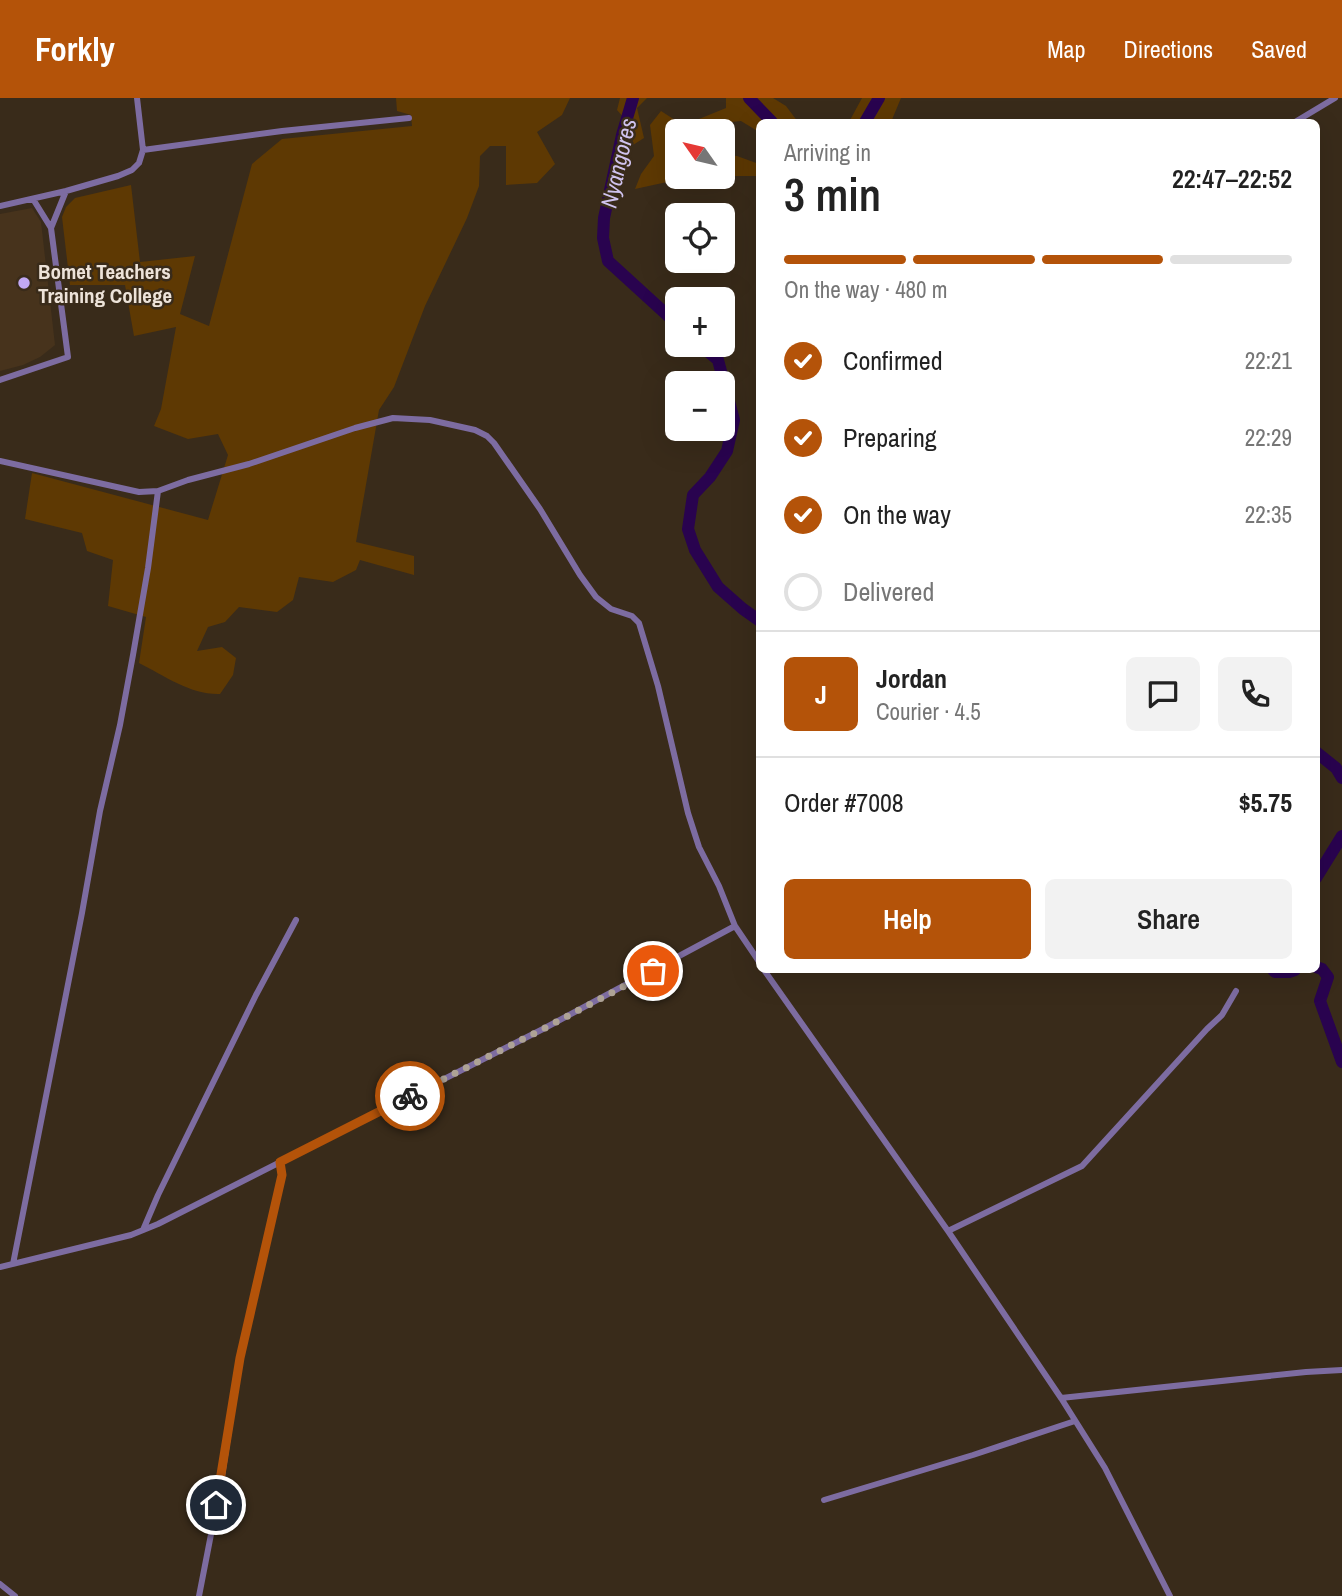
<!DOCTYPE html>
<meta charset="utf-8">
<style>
body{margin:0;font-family:"Archivo Narrow",sans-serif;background:#f2f2f2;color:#222;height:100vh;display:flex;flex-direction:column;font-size:26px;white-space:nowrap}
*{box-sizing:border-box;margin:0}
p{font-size:23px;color:#767676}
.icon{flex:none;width:38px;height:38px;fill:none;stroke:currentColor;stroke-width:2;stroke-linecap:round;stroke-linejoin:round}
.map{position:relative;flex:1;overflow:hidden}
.details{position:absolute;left:756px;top:21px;width:564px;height:854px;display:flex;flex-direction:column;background:#fff;border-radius:10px;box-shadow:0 7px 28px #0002}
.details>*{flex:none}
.needle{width:46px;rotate:304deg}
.tools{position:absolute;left:665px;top:21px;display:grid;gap:14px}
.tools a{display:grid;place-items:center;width:70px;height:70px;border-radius:10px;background:#fff;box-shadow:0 7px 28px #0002;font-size:35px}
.pin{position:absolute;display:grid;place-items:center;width:60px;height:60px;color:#fff;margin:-30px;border:4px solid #fff;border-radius:50%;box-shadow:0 2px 7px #0007}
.courier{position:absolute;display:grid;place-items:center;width:70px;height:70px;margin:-35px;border:5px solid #b45309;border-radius:50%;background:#fff;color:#222;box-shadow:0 2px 9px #0007}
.overview em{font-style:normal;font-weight:600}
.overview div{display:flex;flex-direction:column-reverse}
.overview{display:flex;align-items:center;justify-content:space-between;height:119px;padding:0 28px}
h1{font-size:46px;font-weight:600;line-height:52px}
.bar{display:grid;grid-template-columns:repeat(4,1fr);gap:10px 7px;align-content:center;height:84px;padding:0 28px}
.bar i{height:9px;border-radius:5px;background:#e0e0e0}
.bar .active{background:#b45309}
.bar p{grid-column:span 4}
.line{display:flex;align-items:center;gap:18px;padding:0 28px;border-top:2px solid #e0e0e0}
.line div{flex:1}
.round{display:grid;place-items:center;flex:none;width:74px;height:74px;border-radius:10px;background:#f2f2f2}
ol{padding:0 28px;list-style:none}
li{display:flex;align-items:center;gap:21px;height:77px}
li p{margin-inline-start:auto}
li .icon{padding:7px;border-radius:50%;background:#b45309;color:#fff;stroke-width:4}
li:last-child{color:#767676}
li i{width:38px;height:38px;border:4px solid #e0e0e0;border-radius:50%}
.primary-button{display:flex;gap:14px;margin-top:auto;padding:14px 28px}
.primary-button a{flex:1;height:80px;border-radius:10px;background:#b45309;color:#fff;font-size:28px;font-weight:600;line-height:80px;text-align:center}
.primary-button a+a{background:#f2f2f2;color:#222}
header{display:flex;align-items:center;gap:42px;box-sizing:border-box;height:98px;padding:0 35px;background:#b45309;color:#fff}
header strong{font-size:33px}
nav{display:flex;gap:38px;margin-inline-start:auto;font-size:24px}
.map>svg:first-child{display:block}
</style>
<header>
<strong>Forkly</strong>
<nav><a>Map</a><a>Directions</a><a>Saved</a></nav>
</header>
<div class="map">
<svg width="1342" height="1498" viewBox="0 0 1342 1498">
<rect width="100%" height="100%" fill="#392b1a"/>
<!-- built -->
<path fill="#47331c" d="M32,110l9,14 14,123 -15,12 -17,8 -23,6v-157z"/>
<!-- green -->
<path fill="#5e3903" d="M396,0h174l-8,17 -25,17 18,32 -18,19 -31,2v-39h-16l-10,10 -1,30 -12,32 -42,88 -31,81 -15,23 -23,132 58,14v19l-54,-15 -4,10 -23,12 -34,-5 -6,23 -16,12 -38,-5 -14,15 -17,5 -11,24 25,-4 14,11 -3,17 -13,19c-29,1 -55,-18 -81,-31l7,-46 -38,-11 5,-46 -26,-9 -5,-18 -57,-14 7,-46 176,47 20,-65 -10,-21 -30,5 -34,-13 7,-17 15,-82 -42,9 -9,-51h-55l-8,-68 4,-10 9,-9 56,-13 9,77 55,-6 -15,58 29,12 43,-162 30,-25 130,-13 -1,-11 -14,-4z
M620,0h27l-10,10 7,30 -11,7 -1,-18 -15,-17z
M726,0h47l13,8 12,16h-38l-1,10 -18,-11 -49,5 -4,5h-11v46h32l-12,10 -7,-10 -55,12 6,-15 13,-18 -4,-31 11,-14 14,9 19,1 32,-13z
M862,0h39l-10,24h-42z
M723,57l14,1 22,8 -2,12h-34z"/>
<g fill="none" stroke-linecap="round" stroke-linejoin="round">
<!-- river -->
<path stroke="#29034f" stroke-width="12" d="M633,0l-11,37 -18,83 -1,20 5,23 69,63
M749,0l23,24
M865,24l14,-24
M700,247l18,15 16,60 -7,31 -17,26 -17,18 -5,34 7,21 23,37 25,22 17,12
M1316,654l20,16 6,10
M1316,780l26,-42
M1316,869l6,2 6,8 -8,24 22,61
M1273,872l2,2h14l6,-2"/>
<!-- minor -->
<path stroke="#7d6ca1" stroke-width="6" d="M1295,24l40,-24
M143,52l139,-19 127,-13
M0,108l66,-15 52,-15 14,-6 7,-7 4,-13 -6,-52
M51,130l15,-37
M0,282l68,-23 -17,-129 -18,-29
M0,363l139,31 19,-1 30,-11 61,-16 106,-36 38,-10 37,2 45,10 12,6 7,7 46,66 40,66 16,22 15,12 21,7 7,7 19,63 30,127 11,34 20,39 16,40 25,37
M764,872l184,261 113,167 44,70 65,128
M143,1132l15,-35 98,-200 40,-75
M948,1133l134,-65 125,-137 15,-14 14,-24
M13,1166l69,-351 18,-102 20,-86 13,-70 15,-87 10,-77
M0,1169l131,-32 27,-11 385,-195 192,-103
M1061,1300l245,-26 36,-2
M824,1402l149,-45 102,-34
M0,1486l15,12
M199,1498l22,-113 19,-125 42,-183 -2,-13"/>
</g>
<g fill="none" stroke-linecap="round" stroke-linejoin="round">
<!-- done -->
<path stroke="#aea396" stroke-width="7" stroke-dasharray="0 12.6" d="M410,998l133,-67 110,-58"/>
<!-- route -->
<path stroke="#b45309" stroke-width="9" d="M216,1407l24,-147 42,-183 -2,-13 130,-66"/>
</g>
<!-- markers -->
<circle fill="#c1a8f3" stroke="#392b1a" stroke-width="2.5" cx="24" cy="185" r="7"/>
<g text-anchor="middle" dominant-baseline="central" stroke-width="5" stroke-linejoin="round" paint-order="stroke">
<!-- poi labels -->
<g font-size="21" font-weight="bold" fill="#ede3d9" stroke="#392b1a" text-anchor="start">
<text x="38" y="173">Bomet Teachers<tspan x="38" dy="24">Training College</tspan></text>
</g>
<!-- water labels -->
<g font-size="23" font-style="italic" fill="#d0c3ee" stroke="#392b1a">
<text transform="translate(618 65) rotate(-77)">Nyangores</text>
</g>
</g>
</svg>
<div class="tools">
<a><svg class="needle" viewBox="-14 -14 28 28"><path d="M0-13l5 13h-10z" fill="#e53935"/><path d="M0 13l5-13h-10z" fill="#767676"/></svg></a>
<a><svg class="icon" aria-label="locate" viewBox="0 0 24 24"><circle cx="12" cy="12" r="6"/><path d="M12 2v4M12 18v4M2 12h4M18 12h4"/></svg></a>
<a>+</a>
<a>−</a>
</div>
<div class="pin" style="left:653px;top:873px;background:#ea580c"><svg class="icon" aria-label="bag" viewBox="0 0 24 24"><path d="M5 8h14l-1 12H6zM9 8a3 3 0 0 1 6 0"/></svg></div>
<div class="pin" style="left:216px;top:1407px;background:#1f2937"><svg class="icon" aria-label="home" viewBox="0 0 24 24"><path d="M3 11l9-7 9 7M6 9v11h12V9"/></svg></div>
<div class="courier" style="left:410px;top:998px"><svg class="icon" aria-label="bike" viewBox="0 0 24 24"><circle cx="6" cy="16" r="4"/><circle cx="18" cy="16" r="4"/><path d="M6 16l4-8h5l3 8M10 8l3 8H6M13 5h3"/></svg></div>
<section class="details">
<div class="overview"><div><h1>3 min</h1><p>Arriving in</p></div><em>22:47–22:52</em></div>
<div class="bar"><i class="active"></i><i class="active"></i><i class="active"></i><i></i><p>On the way · 480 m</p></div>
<ol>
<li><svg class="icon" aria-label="check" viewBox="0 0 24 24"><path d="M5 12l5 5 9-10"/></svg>Confirmed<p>22:21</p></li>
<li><svg class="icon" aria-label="check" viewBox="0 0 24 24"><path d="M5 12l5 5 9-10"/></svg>Preparing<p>22:29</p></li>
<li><svg class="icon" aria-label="check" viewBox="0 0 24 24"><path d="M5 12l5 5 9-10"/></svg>On the way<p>22:35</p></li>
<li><i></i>Delivered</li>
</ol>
<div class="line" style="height:126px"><b class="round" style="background:#b45309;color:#fff">J</b><div><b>Jordan</b><p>Courier · 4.5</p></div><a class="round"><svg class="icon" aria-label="chat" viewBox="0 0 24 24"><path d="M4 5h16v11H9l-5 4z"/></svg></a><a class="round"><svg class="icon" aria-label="phone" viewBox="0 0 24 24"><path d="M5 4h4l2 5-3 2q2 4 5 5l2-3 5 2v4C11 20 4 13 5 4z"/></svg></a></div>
<div class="line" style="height:91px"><div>Order #7008</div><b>$5.75</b></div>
<div class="primary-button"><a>Help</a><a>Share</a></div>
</section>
</div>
